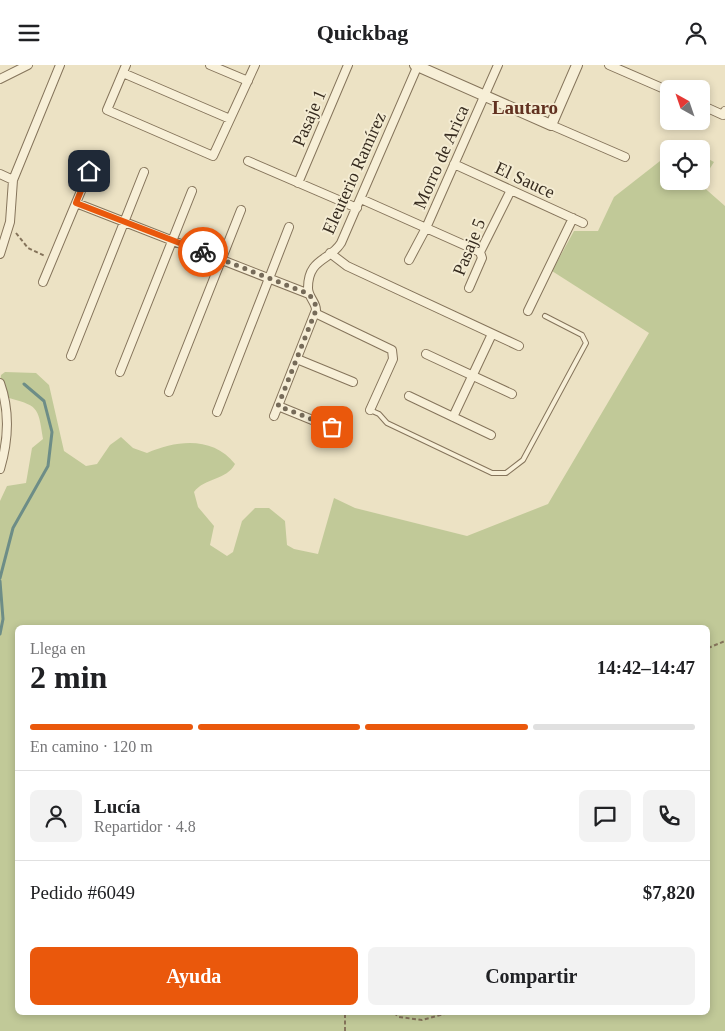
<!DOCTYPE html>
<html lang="es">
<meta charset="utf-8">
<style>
body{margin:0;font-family:"Times New Roman",serif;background:#f2f2f2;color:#202124;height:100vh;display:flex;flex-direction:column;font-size:19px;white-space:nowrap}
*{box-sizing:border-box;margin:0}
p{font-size:16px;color:#757577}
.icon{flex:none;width:28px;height:28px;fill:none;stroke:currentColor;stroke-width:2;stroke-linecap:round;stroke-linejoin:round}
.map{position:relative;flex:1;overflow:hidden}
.sheet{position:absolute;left:15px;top:560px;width:695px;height:390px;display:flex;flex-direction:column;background:#fff;border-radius:8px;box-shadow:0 2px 8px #0003}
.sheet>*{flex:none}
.needle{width:32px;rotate:320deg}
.tools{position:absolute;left:660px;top:15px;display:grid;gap:10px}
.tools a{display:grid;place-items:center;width:50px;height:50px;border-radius:8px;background:#fff;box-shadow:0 2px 8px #0003;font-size:25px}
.pin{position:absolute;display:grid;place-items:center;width:42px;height:42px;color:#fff;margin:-21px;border-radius:10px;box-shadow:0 2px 8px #0006}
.courier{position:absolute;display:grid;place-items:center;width:50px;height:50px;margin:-25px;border:4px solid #ea580c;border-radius:50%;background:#fff;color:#222;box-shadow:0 1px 6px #0007}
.headline em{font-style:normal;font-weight:800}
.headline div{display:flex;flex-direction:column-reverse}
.headline{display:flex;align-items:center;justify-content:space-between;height:85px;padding:0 15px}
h1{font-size:32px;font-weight:800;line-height:38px}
.bar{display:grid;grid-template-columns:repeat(4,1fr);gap:8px 5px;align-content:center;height:60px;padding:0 15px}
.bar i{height:6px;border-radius:4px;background:#e0e0e0}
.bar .current{background:#ea580c}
.bar p{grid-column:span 4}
.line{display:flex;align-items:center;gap:12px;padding:0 15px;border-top:1px solid #e0e0e0}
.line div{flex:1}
.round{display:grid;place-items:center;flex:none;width:52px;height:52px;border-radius:8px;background:#f2f2f2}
.button{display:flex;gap:10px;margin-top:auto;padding:10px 15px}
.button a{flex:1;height:58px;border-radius:8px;background:#ea580c;color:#fff;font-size:20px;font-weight:800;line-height:58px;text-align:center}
.button a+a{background:#f2f2f2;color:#202124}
header{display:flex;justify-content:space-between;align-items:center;height:65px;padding:0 15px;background:#fff;font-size:22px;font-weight:800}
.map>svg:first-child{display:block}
</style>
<header><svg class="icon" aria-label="menu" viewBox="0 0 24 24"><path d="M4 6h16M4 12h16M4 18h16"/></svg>Quickbag<svg class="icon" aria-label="person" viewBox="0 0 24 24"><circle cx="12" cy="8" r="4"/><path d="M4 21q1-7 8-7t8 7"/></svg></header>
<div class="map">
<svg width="725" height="966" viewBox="0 0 725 966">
<rect width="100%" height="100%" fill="#ece2c4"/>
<!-- green -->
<path fill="#c1c998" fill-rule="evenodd" d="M669,89v27h32v-26l13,7 -14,22 25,22v825h-725v-530l7,-15 19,-3 6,-35 11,-9c-5,-34 -5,-33 -38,-42l-5,-13 1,-9 4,-3 31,1 13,12 15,66 22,15 11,-2 13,-19 11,-8 12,11 14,5c30,-13 66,-17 88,11 -8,16 -31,14 -41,28l4,15 16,19 -4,19 17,11 6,-4 9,-31 13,-13h14l16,13 2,24 7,4 24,5 16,-56 21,10 112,28 81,-32 101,-171 -97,-62 22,-40h24l16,-34zM18,562h690v386h-690z"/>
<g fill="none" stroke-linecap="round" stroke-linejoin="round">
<!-- stream -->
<path stroke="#6d8d87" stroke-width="3" d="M0,513l13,-50 35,-62 4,-34 -8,-31 -20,-17
M0,516l3,38 -3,15"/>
<defs>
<path id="service" d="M370,345l9,4 8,9 105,50h14l17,-13 63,-117 -4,-8 -37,-19"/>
<path id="minor" d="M126,0l-19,45 106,46 42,-91
M210,0l38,16
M609,0l60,26
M123,8l107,46
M0,14l28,-14
M701,40l22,10 2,-4
M551,60l74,32
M248,96l109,47
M454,99l129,59
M0,109l13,6
M298,118l50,-118
M361,134l119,53
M76,138l233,91
M330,188l17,13 172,80
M0,189l10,-32 3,-42 47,-115
M409,195l17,-32 72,-163
M43,217l53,-127
M469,223l13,-30 -2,-6 31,-62
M528,246l45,-93
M315,248l77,37 1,9 -23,51
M426,289l86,40
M71,291l73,-184
M297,294l56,23
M120,307l72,-181
M0,318c10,28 8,59 0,86
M169,327l72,-182
M409,331l82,39
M278,341l54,22
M217,347l72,-185
M274,351l42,-106c0,-8 -8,-13 -8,-22 0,-30 22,-27 33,-45l77,-178
M453,352l39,-83"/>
<path id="tertiary" d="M415,0l136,60 26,-60"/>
</defs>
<!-- service casing -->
<use href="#service" stroke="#85745b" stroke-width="6"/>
<!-- minor casing -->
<use href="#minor" stroke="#85745b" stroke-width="10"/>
<!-- tertiary casing -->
<use href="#tertiary" stroke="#85745b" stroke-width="12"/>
<!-- path -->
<path stroke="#85745b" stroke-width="2" stroke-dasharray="4 2.5" stroke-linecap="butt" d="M16,168l12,15 17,8
M708,583l17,-7
M394,948l5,4 23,3 26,-7
M345,966v-18"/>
<!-- service -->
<use href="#service" stroke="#f7efd7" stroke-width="4"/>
<!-- minor -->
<use href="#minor" stroke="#f7efd7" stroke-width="8"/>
<!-- tertiary -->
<use href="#tertiary" stroke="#f7efd7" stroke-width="10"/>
</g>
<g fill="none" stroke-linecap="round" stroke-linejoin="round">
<!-- done -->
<path stroke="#766b59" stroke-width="5" stroke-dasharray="0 9" d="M203,187l106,42 6,9 1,7 -38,96 54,21"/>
<!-- route -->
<path stroke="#ea580c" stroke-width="6" d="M89,106l-13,32 127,49"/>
</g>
<g text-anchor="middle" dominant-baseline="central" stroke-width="4" stroke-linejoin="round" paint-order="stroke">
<!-- street labels -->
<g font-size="18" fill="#362b1f" stroke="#f4ecd3">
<text transform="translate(309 53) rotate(-67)">Pasaje 1</text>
<text transform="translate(441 92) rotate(-66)">Morro de Arica</text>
<text transform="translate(354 108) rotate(-66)">Eleuterio Ramírez</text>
<text transform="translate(525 115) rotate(25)">El Sauce</text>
<text transform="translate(469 182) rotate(-68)">Pasaje 5</text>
</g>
<!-- neighbourhood labels -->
<g font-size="19" font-weight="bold" fill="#613120" stroke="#f4ecd3">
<text x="525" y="42">Lautaro</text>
</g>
</g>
</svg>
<div class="tools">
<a><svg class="needle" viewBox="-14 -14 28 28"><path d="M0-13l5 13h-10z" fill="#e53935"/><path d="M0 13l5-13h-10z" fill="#757577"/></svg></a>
<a><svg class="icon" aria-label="locate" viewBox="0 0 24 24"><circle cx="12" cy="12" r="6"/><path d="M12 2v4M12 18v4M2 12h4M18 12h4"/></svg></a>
</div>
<div class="pin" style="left:332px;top:362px;background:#ea580c"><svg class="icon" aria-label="bag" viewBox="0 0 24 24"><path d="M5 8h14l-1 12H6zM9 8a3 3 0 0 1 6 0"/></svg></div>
<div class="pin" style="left:89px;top:106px;background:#1f2937"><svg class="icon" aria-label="home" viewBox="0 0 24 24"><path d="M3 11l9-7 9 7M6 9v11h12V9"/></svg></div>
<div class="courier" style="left:203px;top:187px"><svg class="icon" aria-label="bike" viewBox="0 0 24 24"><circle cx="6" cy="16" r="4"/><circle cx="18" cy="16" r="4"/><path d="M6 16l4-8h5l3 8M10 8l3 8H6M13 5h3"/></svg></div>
<section class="sheet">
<div class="headline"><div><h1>2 min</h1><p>Llega en</p></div><em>14:42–14:47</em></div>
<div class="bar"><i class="current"></i><i class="current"></i><i class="current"></i><i></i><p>En camino · 120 m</p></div>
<div class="line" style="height:90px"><a class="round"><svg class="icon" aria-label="person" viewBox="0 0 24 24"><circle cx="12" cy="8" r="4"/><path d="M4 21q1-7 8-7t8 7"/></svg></a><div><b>Lucía</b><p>Repartidor · 4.8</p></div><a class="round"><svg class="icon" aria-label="chat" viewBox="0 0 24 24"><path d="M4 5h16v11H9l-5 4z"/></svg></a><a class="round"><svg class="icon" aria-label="phone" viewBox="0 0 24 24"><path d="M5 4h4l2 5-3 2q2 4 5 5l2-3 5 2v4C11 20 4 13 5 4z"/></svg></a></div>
<div class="line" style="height:65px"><div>Pedido #6049</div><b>$7,820</b></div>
<div class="button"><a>Ayuda</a><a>Compartir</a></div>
</section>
</div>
